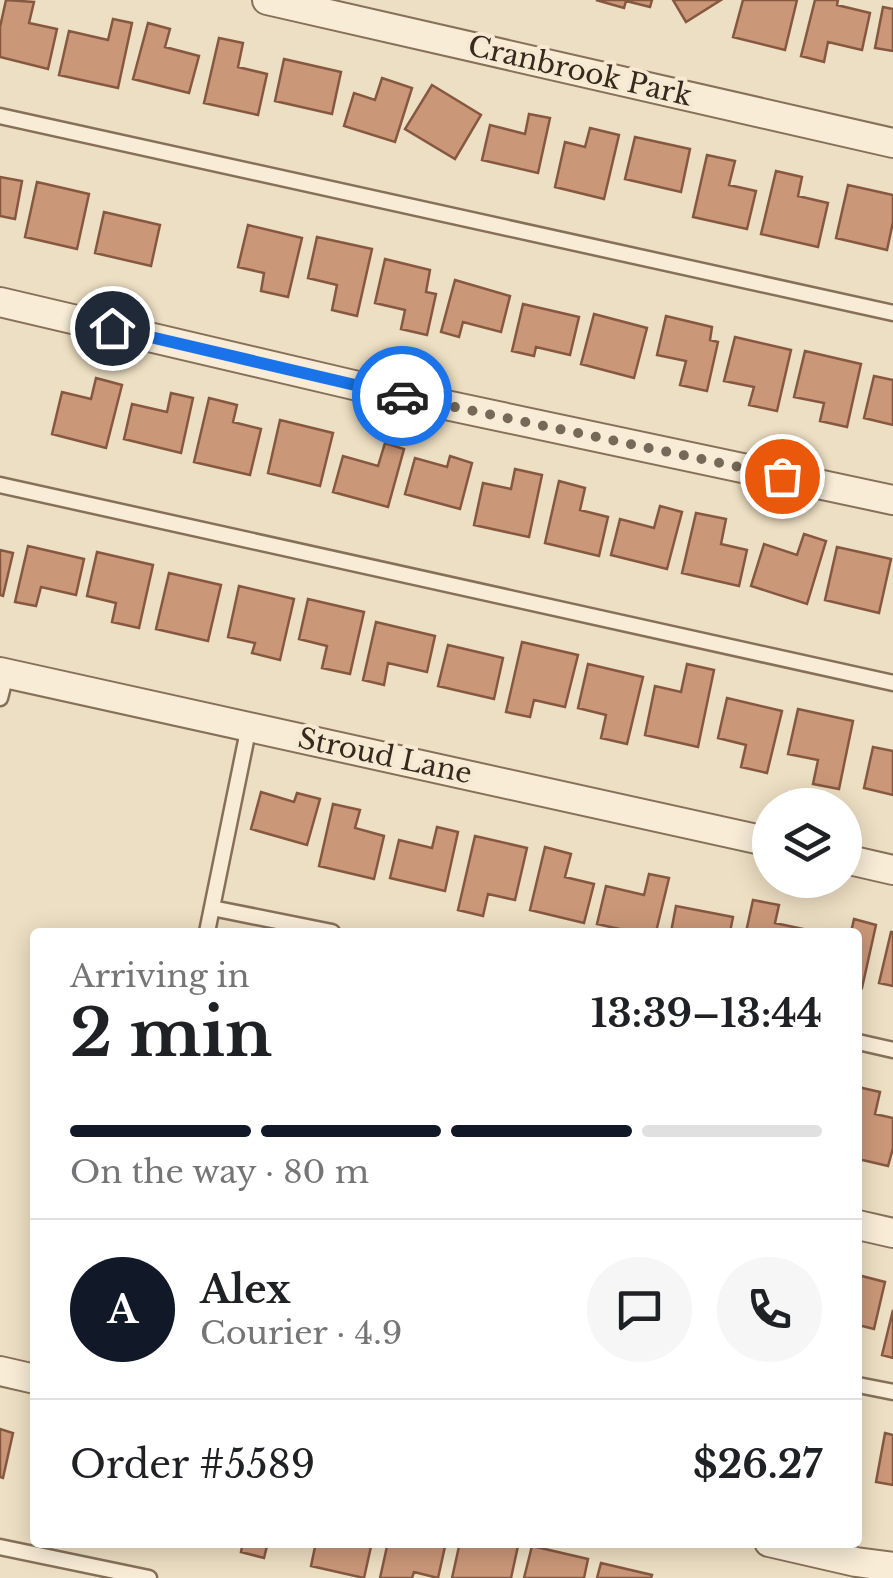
<!DOCTYPE html>
<meta charset="utf-8">
<style>
body{margin:0;font-family:"Libre Baskerville",serif;background:#f6f6f6;color:#202124;height:100vh;display:flex;flex-direction:column;font-size:38px;white-space:nowrap}
*{box-sizing:border-box;margin:0}
p{font-size:32px;color:#757577}
.icon{flex:none;width:55px;height:55px;fill:none;stroke:currentColor;stroke-width:2;stroke-linecap:round;stroke-linejoin:round}
.map{position:relative;flex:1;overflow:hidden}
.details{position:absolute;left:30px;top:928px;width:832px;height:620px;display:flex;flex-direction:column;background:#fff;border-radius:10px;box-shadow:0 5px 25px #0003}
.details>*{flex:none}
.fabs{position:absolute;left:752px;top:788px;display:grid;gap:20px}
.fabs a{display:grid;place-items:center;width:110px;height:110px;border-radius:50%;background:#fff;box-shadow:0 5px 25px #0003;font-size:50px}
.pin{position:absolute;display:grid;place-items:center;width:85px;height:85px;color:#fff;margin:-42px;border:5px solid #fff;border-radius:50%;box-shadow:0 2px 10px #0007}
.courier{position:absolute;display:grid;place-items:center;width:100px;height:100px;margin:-50px;border:8px solid #1a73e8;border-radius:50%;background:#fff;color:#222;box-shadow:0 2px 12px #0007}
.summary em{font-style:normal;font-weight:800}
.summary div{display:flex;flex-direction:column-reverse}
.summary{display:flex;align-items:center;justify-content:space-between;height:170px;padding:0 40px}
h1{font-size:65px;font-weight:800;line-height:75px}
.bar{display:grid;grid-template-columns:repeat(4,1fr);gap:15px 10px;align-content:center;height:120px;padding:0 40px}
.bar i{height:12px;border-radius:8px;background:#e0e0e0}
.bar .selected{background:#111827}
.bar p{grid-column:span 4}
.line{display:flex;align-items:center;gap:25px;padding:0 40px;border-top:2px solid #e0e0e0}
.line div{flex:1}
.round{display:grid;place-items:center;flex:none;width:105px;height:105px;border-radius:52px;background:#f6f6f6}
.map>svg:first-child{display:block}
</style>
<div class="map">
<svg width="893" height="1578" viewBox="0 0 893 1578">
<rect width="100%" height="100%" fill="#eddfc3"/>
<!-- building -->
<path fill="#cb9779" stroke="#865840" stroke-width="2.5" d="M6,0l28,2 -5,21 28,6 -9,40 -48,-12v-30z
M596,0h56l-2,7 -24,-6 -2,7z
M673,0h48l-35,22z
M743,0h54l-12,50 -52,-13z
M815,0h23l-1,5 33,8 -8,37 -34,-8 -4,20 -23,-6z
M883,7l10,2v42l-18,-3z
M113,19l19,4 -14,65 -59,-13 10,-44 39,9z
M148,23l22,6 -5,18 34,9 -10,37 -56,-14z
M219,38l24,5 -5,24 29,7 -9,41 -54,-12z
M284,59l57,13 -9,42 -57,-13z
M382,78l30,10 -17,54 -51,-16 10,-33 21,7z
M432,85l49,30 -26,44 -50,-30z
M529,114l21,4 -12,55 -56,-13 8,-35 35,9z
M590,128l29,7 -15,64 -49,-12 10,-45 20,5z
M635,137l55,12 -9,43 -56,-13z
M707,155l28,6 -6,24 27,6 -9,38 -54,-12z
M776,171l26,6 -4,19 30,7 -10,44 -57,-13z
M0,177l22,4 -7,38 -15,-3z
M37,182l52,12 -12,55 -52,-12z
M848,185l45,10v27l-6,28 -51,-12z
M104,212l56,13 -9,41 -56,-13z
M248,225l54,13 -14,59 -27,-6 3,-18 -26,-6z
M317,237l55,12 -15,67 -25,-6 5,-25 -29,-7z
M385,259l45,11 -4,22 10,2 -9,41 -26,-6 4,-19 -30,-7z
M455,280l55,16 -9,36 -38,-10 -4,15 -18,-5z
M523,304l56,13 -9,38 -34,-8 -2,9 -22,-5z
M594,314l53,14 -13,50 -53,-14z
M666,316l46,11 -2,13 8,2 -11,49 -27,-6 6,-24 -29,-6z
M735,337l56,13 -14,61 -28,-6 5,-18 -30,-6z
M805,351l56,13 -14,63 -27,-6 4,-18 -30,-6z
M874,376l19,4v45l-29,-7z
M96,378l26,7 -16,63 -54,-14 10,-42 29,7z
M171,393l22,5 -12,55 -57,-14 8,-35 35,8z
M209,398l28,7 -4,17 28,7 -11,46 -56,-13z
M280,420l53,13 -13,53 -52,-13z
M385,443l19,6 -16,58 -55,-15 10,-36 35,10z
M450,456l22,7 -12,46 -55,-15 10,-36 32,9z
M515,469l27,6 -13,62 -55,-12 9,-42 28,6z
M559,481l26,7 -5,22 28,7 -9,39 -54,-13z
M660,506l22,6 -15,57 -56,-14 9,-36 34,9z
M696,513l30,6 -5,25 26,6 -8,36 -57,-13z
M804,534l22,7 -19,63 -56,-18 13,-42 33,11z
M28,546l56,13 -8,36 -35,-8 -5,19 -21,-4z
M837,547l54,12 -12,54 -54,-13z
M0,550l13,3 -10,43 -3,-1z
M97,552l56,13 -14,63 -27,-6 4,-19 -29,-7z
M169,573l52,12 -13,56 -52,-12z
M239,586l55,13 -14,61 -28,-7 3,-10 -27,-6z
M308,599l56,13 -14,62 -28,-6 5,-22 -28,-7z
M376,622l59,14 -8,36 -39,-9 -4,22 -21,-5z
M522,642l56,13 -13,52 -31,-7 -4,17 -24,-5z
M448,645l55,13 -9,41 -56,-13z
M588,664l55,13 -16,67 -26,-6 5,-23 -28,-7z
M687,664l27,6 -16,77 -53,-12 10,-49 26,6z
M727,698l55,13 -15,62 -26,-6 5,-22 -28,-7z
M798,709l55,12 -14,68 -26,-5 5,-24 -30,-6z
M873,747l20,4v44l-29,-7z
M261,792l33,10 3,-9 23,6 -13,46 -56,-16z
M333,804l27,6 -5,18 29,8 -10,43 -55,-13z
M437,827l21,5 -13,59 -55,-13 9,-38 33,8z
M475,836l52,12 -12,52 -27,-6 -5,22 -25,-6z
M545,847l26,7 -6,23 29,7 -10,39 -54,-13z
M649,874l20,4 -13,54h-23l-36,-8 9,-38 38,9z
M753,900l26,5 -4,18 28,6 -1,3h-56z
M676,906l57,11 -3,15h-59z
M854,919l22,6 -14,63 -4,-1v-55h-7z
M891,932h2v54l-14,-3z
M858,1087l22,5 -5,22 18,4v30l-5,18 -30,-7z
M858,1275l27,7 -11,47 -16,-4z
M893,1310v48l-11,-3z
M0,1429l13,4 -10,45 -3,-1z
M885,1433l8,2v50l-17,-3z
M243,1542h25l-4,16 -23,-6z
M316,1542h56l-8,36 -53,-12z
M388,1542h58l-8,36 -24,-6 -2,6h-32z
M460,1542h42l16,4 -7,32h-59z
M532,1546l56,13 -4,19h-60z
M601,1563l51,12 -1,3h-54z"/>
<g fill="none" stroke-linecap="round" stroke-linejoin="round">
<defs>
<path id="lane" d="M0,116l893,197
M0,485l893,198
M0,698l6,-24
M212,908l120,24
M207,932l42,-206
M858,1042l35,8
M858,1385l35,7
M0,1547l149,31"/>
<path id="street" d="M267,0l626,143
M0,302l375,88 518,110
M0,672l770,170
M845,859l48,11
M858,1225l35,8
M0,1371l35,8
M769,1542l87,20 37,5"/>
</defs>
<!-- lane casing -->
<use href="#lane" stroke="#87705a" stroke-width="19"/>
<!-- street casing -->
<use href="#street" stroke="#87705a" stroke-width="32"/>
<!-- lane -->
<use href="#lane" stroke="#f8ecd6" stroke-width="14"/>
<!-- street -->
<use href="#street" stroke="#f8ecd6" stroke-width="28"/>
</g>
<g fill="none" stroke-linecap="round" stroke-linejoin="round">
<!-- done -->
<path stroke="#776958" stroke-width="10" stroke-dasharray="0 18" d="M402,396l380,80"/>
<!-- route -->
<path stroke="#1a73e8" stroke-width="12" d="M112,328l290,68"/>
</g>
<g text-anchor="middle" dominant-baseline="central" stroke-width="8" stroke-linejoin="round" paint-order="stroke">
<!-- street labels -->
<g font-size="28" fill="#37291e" stroke="#f5e9d2">
<text transform="translate(580 71) rotate(13)">Cranbrook Park</text>
<text transform="translate(385 756) rotate(12)">Stroud Lane</text>
</g>
</g>
</svg>
<div class="fabs">
<a><svg class="icon" aria-label="layers" viewBox="0 0 24 24"><path d="M12 4l9 5-9 5-9-5zM3 14l9 5 9-5"/></svg></a>
</div>
<div class="pin" style="left:782px;top:476px;background:#ea580c"><svg class="icon" aria-label="bag" viewBox="0 0 24 24"><path d="M5 8h14l-1 12H6zM9 8a3 3 0 0 1 6 0"/></svg></div>
<div class="pin" style="left:112px;top:328px;background:#1f2937"><svg class="icon" aria-label="home" viewBox="0 0 24 24"><path d="M3 11l9-7 9 7M6 9v11h12V9"/></svg></div>
<div class="courier" style="left:402px;top:396px"><svg class="icon" aria-label="car" viewBox="0 0 24 24"><path d="M5 17H2v-5l4-1 3-4h7l3 4 3 1v5h-3M9 17h6M6 11h13"/><circle cx="7" cy="17" r="2"/><circle cx="17" cy="17" r="2"/></svg></div>
<section class="details">
<div class="summary"><div><h1>2 min</h1><p>Arriving in</p></div><em>13:39–13:44</em></div>
<div class="bar"><i class="selected"></i><i class="selected"></i><i class="selected"></i><i></i><p>On the way · 80 m</p></div>
<div class="line" style="height:180px"><b class="round" style="background:#111827;color:#fff">A</b><div><b>Alex</b><p>Courier · 4.9</p></div><a class="round"><svg class="icon" aria-label="chat" viewBox="0 0 24 24"><path d="M4 5h16v11H9l-5 4z"/></svg></a><a class="round"><svg class="icon" aria-label="phone" viewBox="0 0 24 24"><path d="M5 4h4l2 5-3 2q2 4 5 5l2-3 5 2v4C11 20 4 13 5 4z"/></svg></a></div>
<div class="line" style="height:130px"><div>Order #5589</div><b>$26.27</b></div>
</section>
</div>
